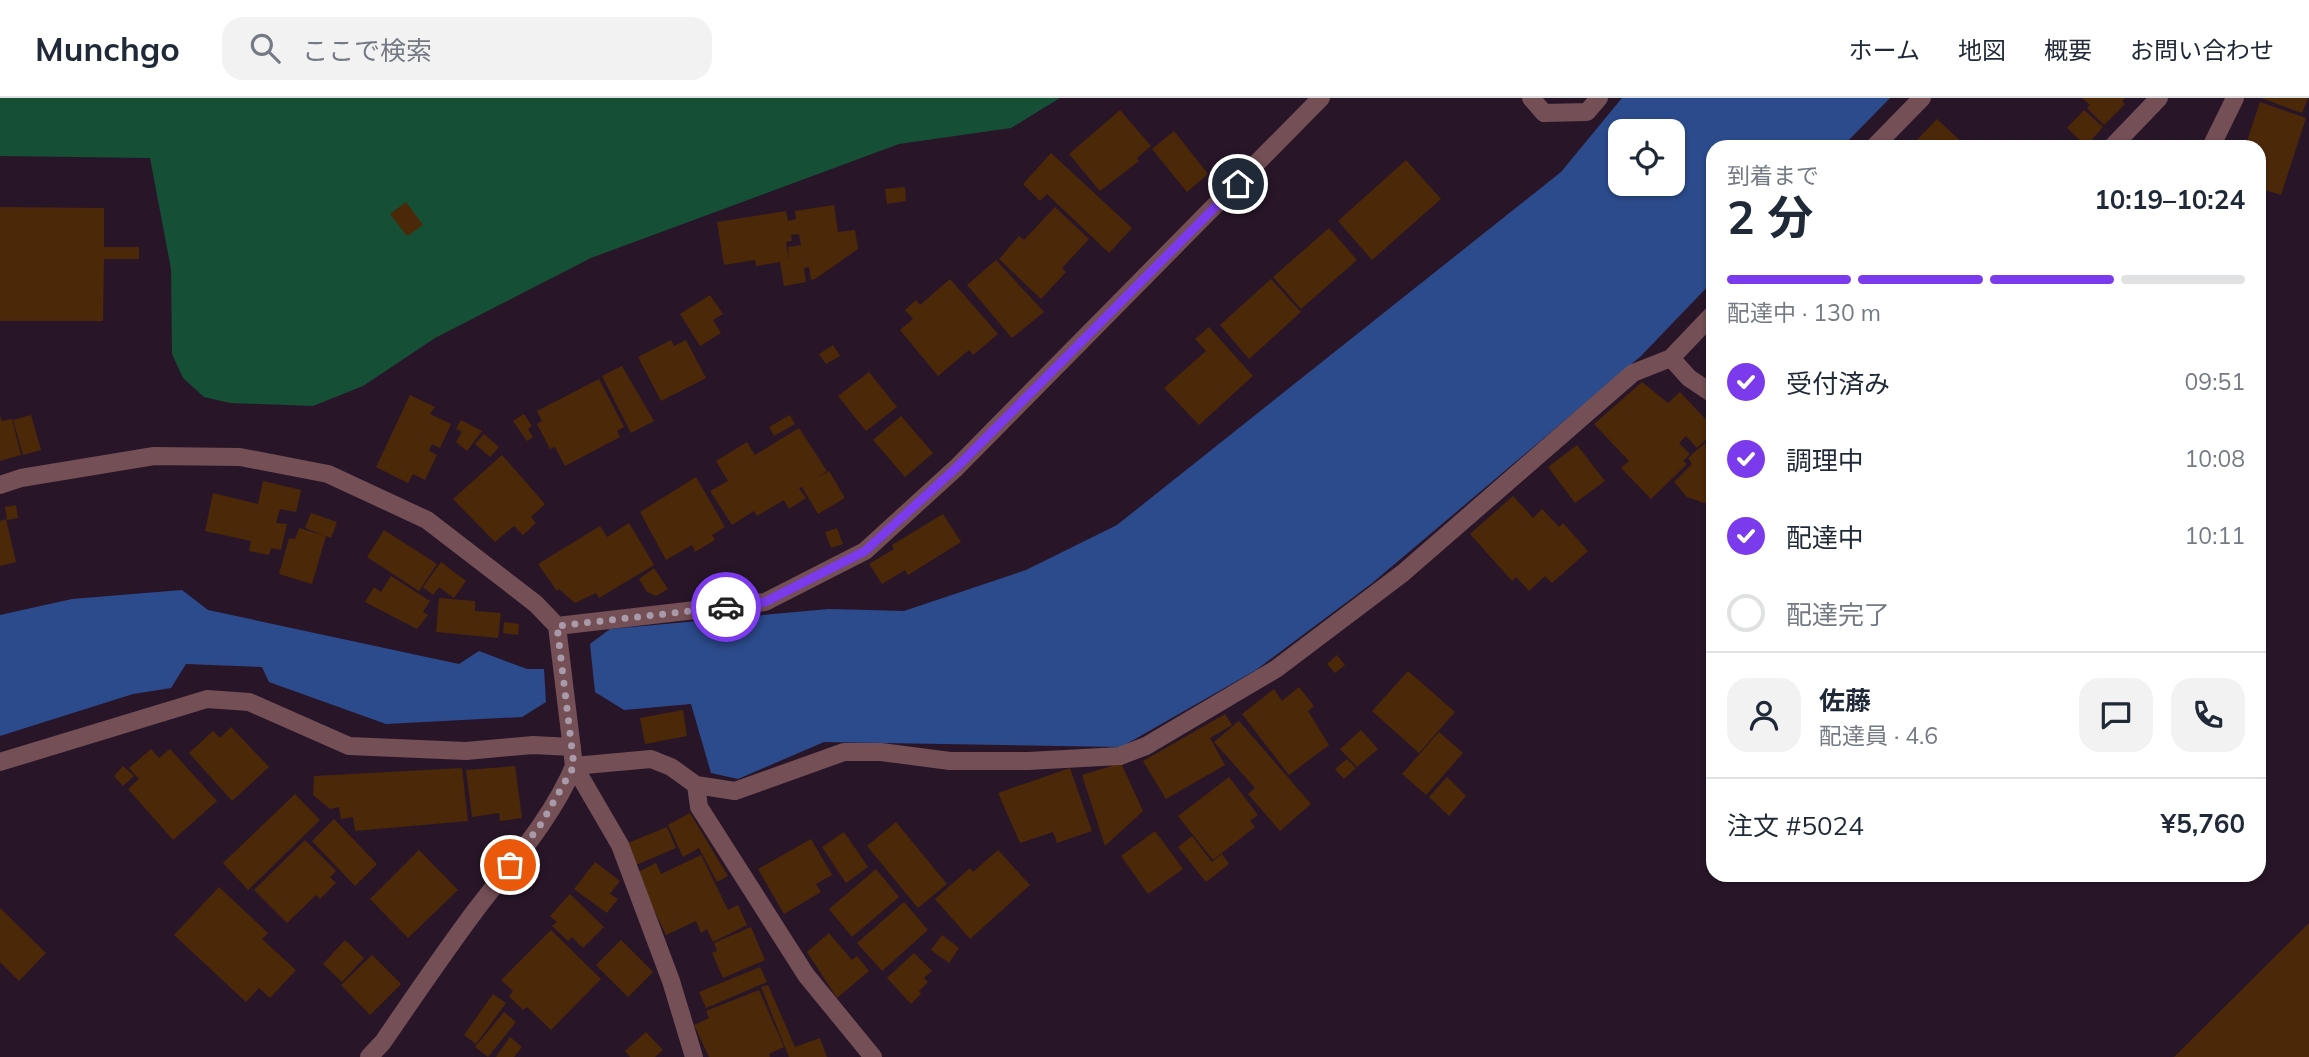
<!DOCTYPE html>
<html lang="ja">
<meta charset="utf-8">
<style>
body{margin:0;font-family:Mulish,"Noto Sans JP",sans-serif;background:#f2f2f3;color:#1f2937;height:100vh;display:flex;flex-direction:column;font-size:26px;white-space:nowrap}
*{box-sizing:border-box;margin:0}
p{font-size:23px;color:#747a83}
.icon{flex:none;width:38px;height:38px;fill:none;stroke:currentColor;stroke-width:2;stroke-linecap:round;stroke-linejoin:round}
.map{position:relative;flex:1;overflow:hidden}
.details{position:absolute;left:1706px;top:42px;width:560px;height:742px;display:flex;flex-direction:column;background:#fff;border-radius:21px;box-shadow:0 2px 5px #0004}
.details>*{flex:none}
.tools{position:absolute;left:1608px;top:21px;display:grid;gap:14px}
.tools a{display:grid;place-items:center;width:77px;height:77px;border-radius:14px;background:#fff;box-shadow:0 2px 5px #0004;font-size:35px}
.pin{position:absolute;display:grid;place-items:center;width:60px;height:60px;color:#fff;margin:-30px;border:4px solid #fff;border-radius:50%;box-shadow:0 2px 7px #0007}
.courier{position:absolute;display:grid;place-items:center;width:70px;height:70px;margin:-35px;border:5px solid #7c3aed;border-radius:50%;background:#fff;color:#222;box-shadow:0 2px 9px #0007}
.summary em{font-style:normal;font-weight:700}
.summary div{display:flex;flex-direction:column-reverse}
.summary{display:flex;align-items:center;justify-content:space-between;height:119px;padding:0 21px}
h1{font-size:46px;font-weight:700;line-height:52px}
.bar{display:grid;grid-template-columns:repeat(4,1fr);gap:10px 7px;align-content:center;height:84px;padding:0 21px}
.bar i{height:9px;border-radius:5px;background:#e0e1e3}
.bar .current{background:#7c3aed}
.bar p{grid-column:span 4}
.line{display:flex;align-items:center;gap:18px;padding:0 21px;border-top:2px solid #e0e1e3}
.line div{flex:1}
.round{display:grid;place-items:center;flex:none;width:74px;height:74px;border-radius:21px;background:#f2f2f3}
ol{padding:0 21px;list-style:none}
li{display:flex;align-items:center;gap:21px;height:77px}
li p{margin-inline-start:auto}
li .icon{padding:7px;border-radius:50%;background:#7c3aed;color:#fff;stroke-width:4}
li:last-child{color:#747a83}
li i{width:38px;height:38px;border:4px solid #e0e1e3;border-radius:50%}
header{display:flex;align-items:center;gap:42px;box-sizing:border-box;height:98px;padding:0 35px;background:#fff;border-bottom:2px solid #e0e1e3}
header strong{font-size:33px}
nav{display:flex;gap:38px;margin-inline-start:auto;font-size:24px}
.search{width:490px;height:63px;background:#f2f2f3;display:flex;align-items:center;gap:18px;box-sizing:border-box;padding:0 24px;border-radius:21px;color:#747a83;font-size:26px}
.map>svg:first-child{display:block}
</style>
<header>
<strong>Munchgo</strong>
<div class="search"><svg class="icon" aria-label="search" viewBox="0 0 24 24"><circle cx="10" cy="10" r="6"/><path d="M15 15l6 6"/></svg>ここで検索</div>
<nav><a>ホーム</a><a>地図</a><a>概要</a><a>お問い合わせ</a></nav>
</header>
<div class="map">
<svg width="2309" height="959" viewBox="0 0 2309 959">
<rect width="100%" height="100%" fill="#281628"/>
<!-- green -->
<path fill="#154f35" d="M0,0h1060l-49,30 -112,16 -308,114 -156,80 -72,48 -50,20 -83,-3 -26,-6 -21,-19 -11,-24 -1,-85 -21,-111 -150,-2z"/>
<!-- water -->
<path fill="#2c4b8c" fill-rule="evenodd" d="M1622,0h268l-48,49h-129v134l-72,75 -270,228 -115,86 -135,77 -297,-5 -86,37 -27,-6 -20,-69 -67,6 -29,-18 -5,-48 20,-15 219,-20 75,2 122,-41 91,-45 444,-353zM1620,33h53v53h-53z
M182,492l26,20 251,54 20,-13 48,18h17l2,33 -24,15 -136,7 -117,-42 -7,-15 -76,-3 -15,24 -38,6 -133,42v-121l72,-16z"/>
<!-- building -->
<path fill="#4b2808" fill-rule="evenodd" d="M2082,0h43l-3,3 3,3 -21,21 -17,-17 3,-3z
M2261,0h47l-6,15z
M2260,4l46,16 -25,77 -22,-7v-41h-14z
M1120,12l31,36 -14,12 2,3 -39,30 -31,-37z
M2084,12l19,17 -17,19 -19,-18z
M1937,21l30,28h-57z
M1174,33l34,43 -21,18 -35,-43z
M1051,55l81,75 -23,25 -62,-59 -7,7 -17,-17z
M1406,62l35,39 -69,61 -34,-39z
M905,89l1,14 -19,3 -2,-15z
M406,104l17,23 -16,11 -17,-22z
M834,107l4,27 17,-2 3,19 -43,30 -4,1 -2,-13 -5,1 2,14 -22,4 -4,-24 -24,4 -1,-6 -31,5 -7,-43 69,-11 2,10 8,-2 -1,-8zM799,136l2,11 -13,2 1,14 -3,-19 6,-1 -1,-6z
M0,109l104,1v39h35v12h-35l-1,62h-103z
M1055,109l34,32 -27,29 4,4 -25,27 -42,-40 20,-23 5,4z
M1329,130l28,32 -56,49 -28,-32z
M996,162l48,52 -32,26 -45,-53z
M950,181l48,55 -25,21 -4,-5 -31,26 -38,-46 13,-11 -8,-9 11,-10 4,5z
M1271,181l30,33 -52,47 -29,-34z
M710,197l13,19 -10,6 8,13 -21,13 -20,-32z
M1209,229l44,49 -54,49 -35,-37 42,-37 -11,-12z
M671,242l3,6 12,-6 20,38 -45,23 -23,-44z
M833,247l7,11 -14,8 -7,-10z
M622,268l32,55 -23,12 -29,-57z
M869,274l28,35 -31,24 -28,-35z
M599,281l25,48 -7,4 3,6 -55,29 -10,-19 -5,2 -13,-25 5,-3 -5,-10z
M1642,284l26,21 12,-11 33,35v6l-16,15 -11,-12 -7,7 11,11 -7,7 4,3 -36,35 -30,-31 8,-7 -35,-37z
M410,297l25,12 -5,7 21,10 -11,24 -8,-4 -3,7 8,4 -12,25 -12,-6 -5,9 -32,-16z
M524,316l8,12 -4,3 5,8 -6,4 -14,-20z
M31,317l10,35 -18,5 -10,-35z
M790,317l5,9 -21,12 -5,-9z
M0,318l2,5 10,-2 9,36 -21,6z
M901,318l32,37 -28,24 -32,-37z
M461,322l21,11 -15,20 -11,-9 6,-10 -6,-3z
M799,330l28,43 -12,8 14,-8 16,27 -27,16 -16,-27 -3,1 7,10 -17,11 -5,-9 -27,16 -3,-5 -22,14 -22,-34 18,-10 -12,-20 31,-19 8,13z
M484,336l15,13 -9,10 -15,-13z
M1705,345l4,4 4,-4v63l-26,-9 -13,-15 18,-18 -4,-6z
M1577,347l28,36 -30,22 -27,-36z
M502,357l43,49 -14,13 5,6 -13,12 -9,-9 -19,16 -42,-43z
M696,379l29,50 -13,8 3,5 -20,12 -3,-7 -26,15 -26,-48z
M263,383l38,9 -5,22 -16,-3 -4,14 11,1 -6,26 -10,-2 -2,7 -20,-4 2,-10 -46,-10 8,-38 45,11z
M1513,398l20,22 9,-9 17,18 4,-4 25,28 -36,32 -7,-7 -16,15 -13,-14 -4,4 -42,-47z
M16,407l2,13 -11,2 -2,-13z
M311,415l26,9 -6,16 -26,-10z
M943,416l18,28 -53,33 -3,-5 -23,14 -13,-20 25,-15 -2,-4z
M6,421l10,43 -16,4v-45z
M629,425l25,42 -55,33 -3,-5 -21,10 -16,-14 -2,2 -19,-27 62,-38 7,11z
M299,430l27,8 -14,48 -33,-10 10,-36 6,1z
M837,430l6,16 -12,4 -6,-16z
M384,432l53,34 -18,27 -52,-34z
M441,464l25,19 -12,17 -15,-11 -6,8 -10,-8z
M654,470l14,21 -12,7 -9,-4 -8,-13z
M391,478l39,25 -7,11 5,3 -11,14 -52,-27 9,-15 7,5z
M439,500l36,3v10l26,2 -3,25 -62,-6z
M504,524l15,2 -1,11 -15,-2z
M1337,557l8,10 -10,8 -8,-9z
M1408,573l47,41 -36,41 -47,-42z
M1299,589l15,19 -6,5 21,34 -40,30 -47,-61 32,-25 8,12z
M683,612l4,26 -42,8 -5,-26z
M1225,616l7,11 -22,13 15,27 -59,34 -23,-38z
M1239,623l72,83 -31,27 -32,-37 7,-6 -41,-46z
M231,629l38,40 -37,34 -43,-48 24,-22 7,7z
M1361,632l17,19 -21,18 -17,-18z
M1439,634l24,21 -37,42 -24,-21z
M151,651l8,9 11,-9 47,52 -44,39 -45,-51 11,-10 -10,-11z
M1347,661l9,9 -12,11 -9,-10z
M1121,665l22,48 -38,35 -23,-71z
M123,668l11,10 -11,10 -9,-10z
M515,668l7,52 -22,3 -1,-8 -27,4 -6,-47z
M462,670l6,53 -113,10 -2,-14 -12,2 -2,-12 -9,2 -17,-14 1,-19z
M1070,670l22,63 -35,12 -4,-11 -33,11 -22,-50z
M1229,679l29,38 -8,6 5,6 -42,33 -35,-44z
M1447,679l19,19 -17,20 -20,-19z
M295,696l25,26 -72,70 -25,-27z
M690,715l38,63 -11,6 -18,-34 -16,9 -15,-32z
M334,721l43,45 -22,22 -43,-45z
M896,724l51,62 -29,24 -51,-62z
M667,729l9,21 -40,17 -8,-22z
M1155,733l28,38 -35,25 -27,-38z
M844,734l24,35 -22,16 -24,-36z
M1192,738l20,26 10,-8 7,10 -23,18 -28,-35z
M811,741l21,36 -16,9 5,8 -37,22 -26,-45z
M305,742l31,31 -6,6 6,6 -16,16 -4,-4 -29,28 -33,-33z
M419,752l39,40 -50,48 -38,-39z
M998,752l32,35 -60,54 -35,-40 35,-31 3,4z
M701,757l27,55 10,-5 9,20 -34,17 -6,-13 -6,4 -5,-12 -30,14 -30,-62 20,-10 5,11z
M595,764l25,19 -10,13 8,5 -11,14 -33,-24z
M876,771l23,28 -47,40 -23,-28z
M219,789l49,46 -6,6 34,31 -26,28 -11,-10 -13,14 -72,-67z
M570,796l34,33 -21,21 -11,-11 -4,4 -16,-15 5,-4 -7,-6z
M904,804l24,28 -46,41 -25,-28z
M0,810l46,45 -27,28 -19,-19z
M2309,825v134h-135z
M751,829l14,33 -42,18 -11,-25 5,-2 -3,-8z
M551,832l50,49 -50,51 -24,-23 -4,3 -14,-14 4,-5 -12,-11z
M829,835l23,27 5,-4 12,15 -32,27 -30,-46z
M942,837l17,13 -10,15 -18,-13z
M345,842l19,18 -22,24 -19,-18z
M621,842l32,32 -25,25 -32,-32z
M914,855l18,18 -8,7 4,4 -9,9 2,3 -10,10 -24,-26z
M372,857l29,29 -31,31 -29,-30z
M760,869l7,15 -61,26 -7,-16z
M768,887l27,62 25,-9 7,19h-38l-28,-70z
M759,892l25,57 -15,7 1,3h-61l-15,-32 15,-7 -3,-7z
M493,896l13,9 -30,41 -12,-9z
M504,914l12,10 -28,35 -13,-10z
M646,934l17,18 -8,7h-25l-5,-6z
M510,939l12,10 -8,10h-18z"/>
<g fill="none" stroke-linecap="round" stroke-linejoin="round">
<!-- minor -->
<path stroke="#744f55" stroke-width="18" d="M1531,0l13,15 43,-1 12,-14
M1874,49l48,-49
M2112,49l47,-49
M2211,49l24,-49
M1671,260l18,20 24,16
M0,387l21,-7 133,-22 86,1 88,17 99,46 109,84 21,22 17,140c-22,53 -64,99 -99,145 -32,43 -62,87 -92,131l-14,15
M557,528l208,-24 100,-51 91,-83 365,-370
M0,664l207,-63 42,3 100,44 117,5 67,-6 39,2
M696,687l3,22 107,168 67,82
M694,959l-23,-76 -51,-136 -46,-79 77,-7 20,8 25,18 39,6 109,-39h37l69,9h78l92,-5 26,-10 130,-77 127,-96 230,-200 38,-15 42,-44"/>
</g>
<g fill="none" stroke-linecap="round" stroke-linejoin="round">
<!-- done -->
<path stroke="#a99aa9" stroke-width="7" stroke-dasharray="0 12.6" d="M510,767l31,-41 33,-58 -17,-140 169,-19"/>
<!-- route -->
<path stroke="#7c3aed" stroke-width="9" d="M726,509l39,-5 100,-51 91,-83 282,-284"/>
</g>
</svg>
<div class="tools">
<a><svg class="icon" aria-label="locate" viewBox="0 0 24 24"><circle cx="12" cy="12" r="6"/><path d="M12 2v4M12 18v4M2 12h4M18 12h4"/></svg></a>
</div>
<div class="pin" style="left:510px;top:767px;background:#ea580c"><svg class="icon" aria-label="bag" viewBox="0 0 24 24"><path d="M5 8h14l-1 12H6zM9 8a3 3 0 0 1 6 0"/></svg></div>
<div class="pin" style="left:1238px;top:86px;background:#1f2937"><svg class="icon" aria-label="home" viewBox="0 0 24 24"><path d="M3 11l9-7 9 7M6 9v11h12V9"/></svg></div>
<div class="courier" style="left:726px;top:509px"><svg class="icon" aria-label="car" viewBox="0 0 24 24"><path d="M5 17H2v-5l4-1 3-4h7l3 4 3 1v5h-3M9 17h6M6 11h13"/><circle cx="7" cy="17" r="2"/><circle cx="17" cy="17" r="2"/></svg></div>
<section class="details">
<div class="summary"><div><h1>2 分</h1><p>到着まで</p></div><em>10:19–10:24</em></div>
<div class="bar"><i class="current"></i><i class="current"></i><i class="current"></i><i></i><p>配達中 · 130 m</p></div>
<ol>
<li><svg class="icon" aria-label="check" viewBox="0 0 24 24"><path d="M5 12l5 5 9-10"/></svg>受付済み<p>09:51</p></li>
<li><svg class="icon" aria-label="check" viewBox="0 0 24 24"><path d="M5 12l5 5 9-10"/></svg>調理中<p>10:08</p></li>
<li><svg class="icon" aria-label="check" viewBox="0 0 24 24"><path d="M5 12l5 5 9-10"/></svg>配達中<p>10:11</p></li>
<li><i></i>配達完了</li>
</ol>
<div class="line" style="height:126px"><a class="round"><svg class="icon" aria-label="person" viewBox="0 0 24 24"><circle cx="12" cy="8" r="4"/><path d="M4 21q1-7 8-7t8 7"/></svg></a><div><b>佐藤</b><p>配達員 · 4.6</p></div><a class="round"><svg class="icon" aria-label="chat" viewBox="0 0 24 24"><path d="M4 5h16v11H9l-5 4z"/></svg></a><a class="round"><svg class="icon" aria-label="phone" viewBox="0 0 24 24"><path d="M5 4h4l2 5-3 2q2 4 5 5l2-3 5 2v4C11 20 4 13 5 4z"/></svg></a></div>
<div class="line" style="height:91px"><div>注文 #5024</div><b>¥5,760</b></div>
</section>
</div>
